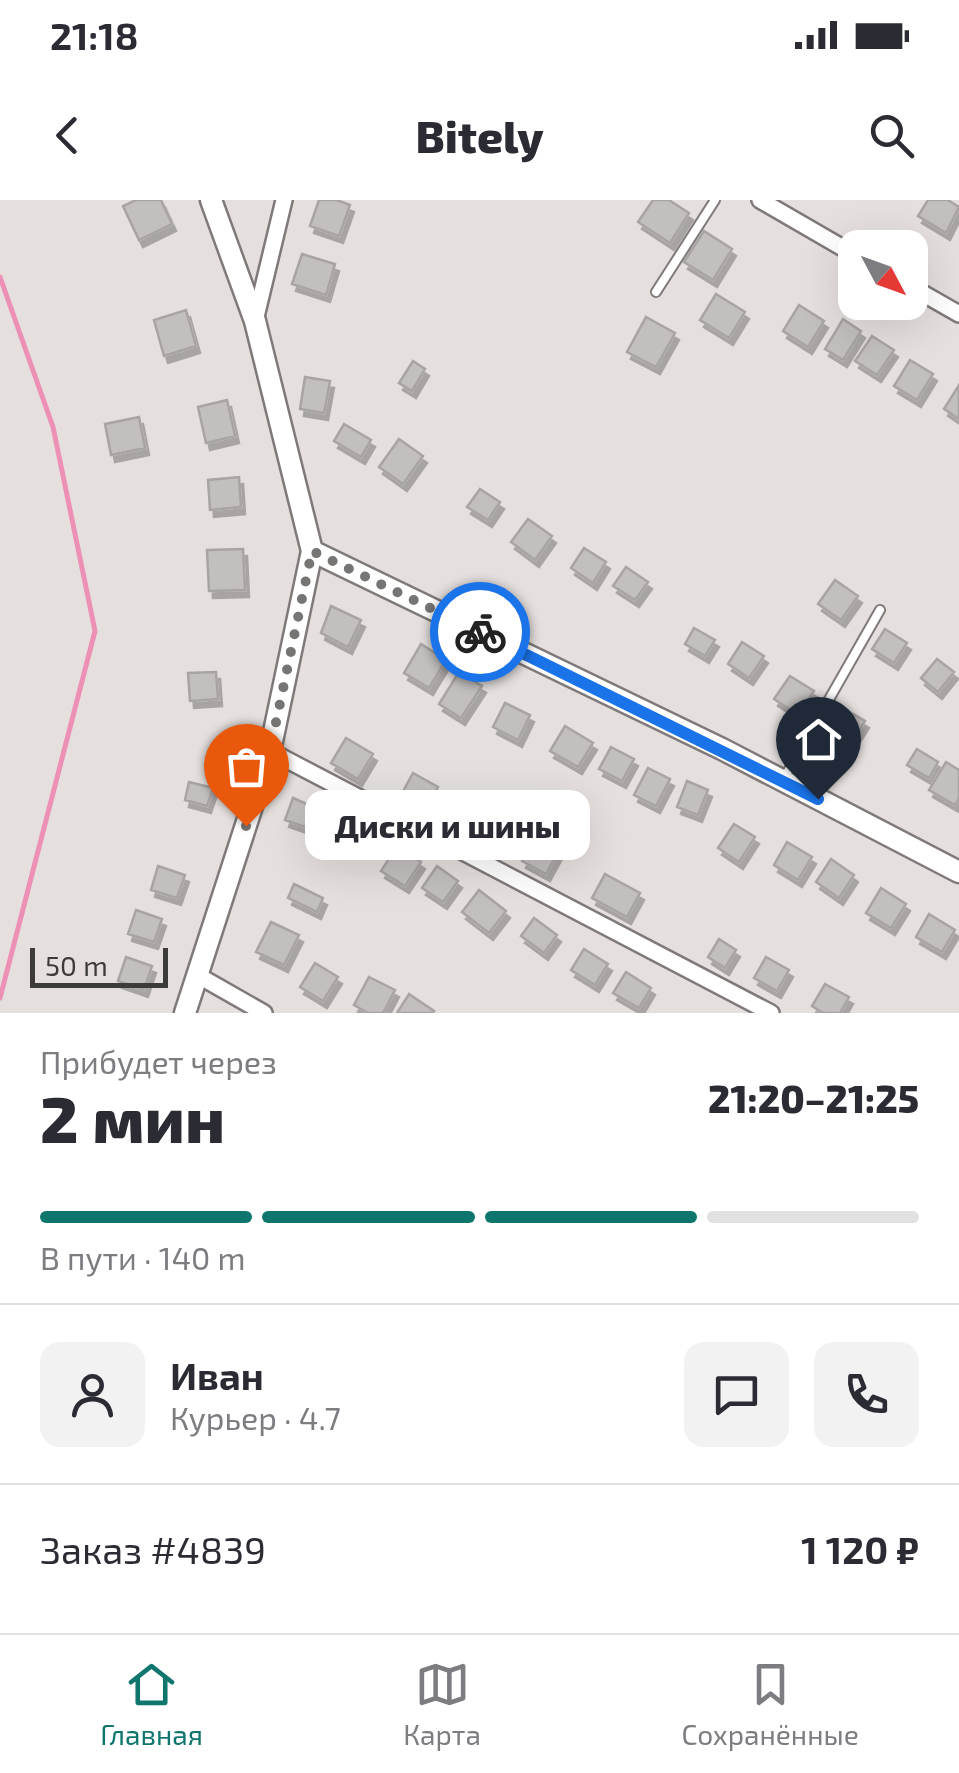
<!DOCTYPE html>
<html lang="ru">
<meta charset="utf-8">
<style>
body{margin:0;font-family:"Exo 2",sans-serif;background:#f2f2f3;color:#2b2b33;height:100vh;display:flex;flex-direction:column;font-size:38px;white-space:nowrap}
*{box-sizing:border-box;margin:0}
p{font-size:32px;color:#7c7c81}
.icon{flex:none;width:55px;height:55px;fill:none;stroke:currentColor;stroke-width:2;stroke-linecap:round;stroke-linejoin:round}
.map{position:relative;height:813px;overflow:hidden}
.details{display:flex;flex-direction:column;background:#fff;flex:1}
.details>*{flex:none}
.needle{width:65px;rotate:131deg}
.buttons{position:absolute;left:838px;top:30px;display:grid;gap:20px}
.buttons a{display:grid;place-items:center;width:90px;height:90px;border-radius:20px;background:#fff;box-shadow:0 10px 40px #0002;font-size:50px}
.scale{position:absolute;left:30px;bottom:25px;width:138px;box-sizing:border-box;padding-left:10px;border:5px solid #3c3b3a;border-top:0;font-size:28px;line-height:35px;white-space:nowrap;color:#3c3b3a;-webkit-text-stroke:8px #e5e0de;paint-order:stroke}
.pin{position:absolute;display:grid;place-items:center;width:85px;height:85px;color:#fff;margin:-102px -42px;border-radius:50% 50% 50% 0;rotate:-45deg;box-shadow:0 0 10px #0007}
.pin .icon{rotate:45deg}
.courier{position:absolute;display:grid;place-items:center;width:100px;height:100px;margin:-50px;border:8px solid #1a73e8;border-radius:50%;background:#fff;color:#222;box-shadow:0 2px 12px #0007}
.bubble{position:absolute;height:70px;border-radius:20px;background:#fff;box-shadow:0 10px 40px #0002;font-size:32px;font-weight:800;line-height:70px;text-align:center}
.head em{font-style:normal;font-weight:800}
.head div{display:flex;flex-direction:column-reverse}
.head{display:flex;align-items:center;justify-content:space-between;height:170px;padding:0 40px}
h1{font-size:65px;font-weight:800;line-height:75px}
.bar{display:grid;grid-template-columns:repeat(4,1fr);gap:15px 10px;align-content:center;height:120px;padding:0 40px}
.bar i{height:12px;border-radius:8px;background:#e1e1e2}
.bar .active{background:#0f766e}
.bar p{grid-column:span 4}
.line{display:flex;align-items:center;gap:25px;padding:0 40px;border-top:2px solid #e1e1e2}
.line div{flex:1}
.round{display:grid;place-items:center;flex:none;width:105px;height:105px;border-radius:20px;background:#f2f2f3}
.status{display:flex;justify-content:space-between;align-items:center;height:70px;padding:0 50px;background:#fff;direction:ltr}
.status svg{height:28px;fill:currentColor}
header{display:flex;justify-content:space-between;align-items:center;height:130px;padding:0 40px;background:#fff;font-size:45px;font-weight:800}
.dock{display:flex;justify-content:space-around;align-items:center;height:140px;border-top:2px solid #e1e1e2;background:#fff;font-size:28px;color:#7c7c81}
.dock a{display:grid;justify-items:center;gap:5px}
.dock .active{color:#0f766e}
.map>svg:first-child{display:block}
</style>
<div class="status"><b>21:18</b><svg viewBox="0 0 49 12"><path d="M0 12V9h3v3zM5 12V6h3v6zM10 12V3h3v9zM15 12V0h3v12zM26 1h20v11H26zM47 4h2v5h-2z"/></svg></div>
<header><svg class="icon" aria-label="back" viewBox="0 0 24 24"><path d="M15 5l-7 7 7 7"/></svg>Bitely<svg class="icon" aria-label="search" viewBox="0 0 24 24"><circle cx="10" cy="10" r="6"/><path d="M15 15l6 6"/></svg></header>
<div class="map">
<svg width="959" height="813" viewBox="0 0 959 813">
<defs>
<filter id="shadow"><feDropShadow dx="4" dy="7" stdDeviation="0" flood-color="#0004"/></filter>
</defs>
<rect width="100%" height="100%" fill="#e5e0de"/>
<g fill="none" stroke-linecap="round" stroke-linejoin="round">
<!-- stream -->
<path stroke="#ed90b6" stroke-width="5" d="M0,77l53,150 42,204 -95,367"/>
</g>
<!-- building -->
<path fill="#c4bfbf" stroke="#a9a4a4" stroke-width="2.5" filter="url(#shadow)" d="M136,0h25l11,24 -33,16 -16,-34z
M319,0h18l13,5 -11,31 -29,-10z
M653,0h16l20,13 -19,30 -32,-21z
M928,0h20l11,7 -13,26 -28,-17z
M704,31l28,18 -19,31 -29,-18z
M302,54l33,10 -9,31 -34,-11z
M716,94l29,18 -16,26 -29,-18z
M799,105l25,16 -16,26 -25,-16z
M186,110l10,36 -32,10 -10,-36z
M646,117l29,16 -19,34 -29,-15z
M843,119l18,12 -18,29 -18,-11z
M872,136l22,14 -17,25 -22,-14z
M910,160l23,14 -16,26 -23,-14z
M413,161l12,8 -13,22 -13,-8z
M305,177l25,4 -6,32 -24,-4z
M959,185v34l-15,-10z
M227,200l8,36 -29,7 -8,-36z
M139,217l6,31 -34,7 -6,-31z
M344,224l27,16 -10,17 -27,-16z
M399,239l24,17 -20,28 -24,-17z
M239,277l2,30 -31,3 -2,-30z
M480,289l20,13 -12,18 -21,-13z
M528,319l24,17 -17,24 -24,-18z
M584,348l22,14 -13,21 -22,-15z
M243,349l2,41 -36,1 -2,-41z
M626,367l22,15 -13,18 -22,-14z
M835,380l23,16 -17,24 -23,-16z
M331,406l30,14 -13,27 -27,-14z
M694,428l21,12 -10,16 -20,-12z
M885,429l22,14 -13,20 -22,-14z
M742,442l22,14 -15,22 -21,-14z
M421,444l25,16 -17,28 -25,-15z
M937,459l17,13 -16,20 -17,-14z
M216,472l2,27 -28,2 -2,-28z
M459,472l23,14 -21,32 -22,-14z
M790,476l24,15 -16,24 -24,-16z
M505,503l25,12 -12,25 -25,-13z
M843,508l22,13 -14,22 -21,-13z
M565,526l28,17 -15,24 -28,-16z
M346,538l27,16 -15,25 -27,-16z
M611,547l23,12 -12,22 -23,-12z
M917,549l21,13 -9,16 -22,-13z
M946,562l13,8v28l-4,7 -26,-15z
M648,568l22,11 -14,27 -22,-11z
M413,573l25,14 -14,24 -24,-14z
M687,581l21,9 -10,25 -21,-8z
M189,582l24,6 -6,18 -22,-6z
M293,598l23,10 -8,20 -23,-8z
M476,608l24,13 -11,21 -24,-13z
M734,624l21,13 -16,25 -21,-14z
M534,637l25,13 -13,24 -24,-13z
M787,642l25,15 -14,23 -24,-15z
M397,646l24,16 -16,24 -24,-15z
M831,659l23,16 -15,23 -23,-16z
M158,666l27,9 -8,23 -26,-8z
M437,666l21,15 -15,21 -21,-14z
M605,674l35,19 -13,24 -35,-19z
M294,684l29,14 -6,14 -29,-14z
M881,688l25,16 -15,24 -25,-15z
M479,690l27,21 -17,22 -27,-21z
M136,710l26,9 -8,23 -26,-8z
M929,714l26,16 -13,22 -26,-15z
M534,718l23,17 -13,18 -23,-17z
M271,722l28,13 -15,30 -28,-13z
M719,739l17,11 -11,18 -17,-11z
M584,749l24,15 -13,21 -24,-15z
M126,757l26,9 -8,24 -26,-9z
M766,757l23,13 -12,21 -23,-13z
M315,763l23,14 -15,24 -23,-14z
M626,772l25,16 -12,20 -26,-15z
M369,777l26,13 -12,23h-15l-14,-8z
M825,784l24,13 -9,16h-17l-11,-7z
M409,794l25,17 -2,2h-35z"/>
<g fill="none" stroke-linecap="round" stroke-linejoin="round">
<defs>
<path id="service" d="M656,92l59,-92
M783,580l97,-170"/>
<path id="minor" d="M760,0l95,55
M910,86l49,28
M255,121l29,-121
M270,551l501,262
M199,776l65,37"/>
<path id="tertiary" d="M312,351l410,198 237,123
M185,813l85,-262 42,-200 -57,-230 -44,-121"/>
</defs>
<!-- service casing -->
<use href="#service" stroke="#7f7a79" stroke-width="12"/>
<!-- minor casing -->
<use href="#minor" stroke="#7f7a79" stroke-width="20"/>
<!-- tertiary casing -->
<use href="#tertiary" stroke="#7f7a79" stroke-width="25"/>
<!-- service -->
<use href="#service" stroke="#fff" stroke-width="8"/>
<!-- minor -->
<use href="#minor" stroke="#fff" stroke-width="15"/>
<!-- tertiary -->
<use href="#tertiary" stroke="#fff" stroke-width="20"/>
</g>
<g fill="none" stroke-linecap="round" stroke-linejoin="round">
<!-- done -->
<path stroke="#777573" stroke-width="10" stroke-dasharray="0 18" d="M246,626l24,-75 42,-200 168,81"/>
<!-- route -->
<path stroke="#1a73e8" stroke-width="12" d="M480,432l338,167"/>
</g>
</svg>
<div class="buttons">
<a><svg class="needle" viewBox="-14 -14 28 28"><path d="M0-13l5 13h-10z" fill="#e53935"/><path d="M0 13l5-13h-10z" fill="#7c7c81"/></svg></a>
</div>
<div class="scale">50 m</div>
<div class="pin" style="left:246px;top:626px;background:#ea580c"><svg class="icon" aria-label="bag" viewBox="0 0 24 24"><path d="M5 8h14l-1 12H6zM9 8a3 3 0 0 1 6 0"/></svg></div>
<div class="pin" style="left:818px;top:599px;background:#1f2937"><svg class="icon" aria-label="home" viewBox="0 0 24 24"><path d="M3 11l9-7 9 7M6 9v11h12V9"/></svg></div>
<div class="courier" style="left:480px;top:432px"><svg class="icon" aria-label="bike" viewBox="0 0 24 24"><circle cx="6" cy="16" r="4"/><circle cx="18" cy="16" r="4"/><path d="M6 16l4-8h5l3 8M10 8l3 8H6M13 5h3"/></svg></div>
<div class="bubble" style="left:305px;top:590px;width:285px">Диски и шины</div>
</div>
<section class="details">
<div class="head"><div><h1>2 мин</h1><p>Прибудет через</p></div><em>21:20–21:25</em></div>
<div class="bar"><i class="active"></i><i class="active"></i><i class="active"></i><i></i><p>В пути · 140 m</p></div>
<div class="line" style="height:180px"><a class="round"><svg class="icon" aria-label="person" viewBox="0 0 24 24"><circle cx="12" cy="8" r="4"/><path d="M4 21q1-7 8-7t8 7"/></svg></a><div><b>Иван</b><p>Курьер · 4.7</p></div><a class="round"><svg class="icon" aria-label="chat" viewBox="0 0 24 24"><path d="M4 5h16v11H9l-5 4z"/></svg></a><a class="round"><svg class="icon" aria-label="phone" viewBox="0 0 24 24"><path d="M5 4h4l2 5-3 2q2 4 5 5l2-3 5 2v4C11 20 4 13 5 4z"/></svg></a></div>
<div class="line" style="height:130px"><div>Заказ #4839</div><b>1 120 ₽</b></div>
</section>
<nav class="dock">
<a class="active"><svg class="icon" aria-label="home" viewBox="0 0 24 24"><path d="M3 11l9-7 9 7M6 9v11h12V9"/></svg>Главная</a>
<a><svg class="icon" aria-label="map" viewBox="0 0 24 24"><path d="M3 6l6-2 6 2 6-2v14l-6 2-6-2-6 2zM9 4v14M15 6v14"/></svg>Карта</a>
<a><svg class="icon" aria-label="saved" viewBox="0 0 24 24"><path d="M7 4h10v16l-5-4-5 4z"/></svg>Сохранённые</a>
</nav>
